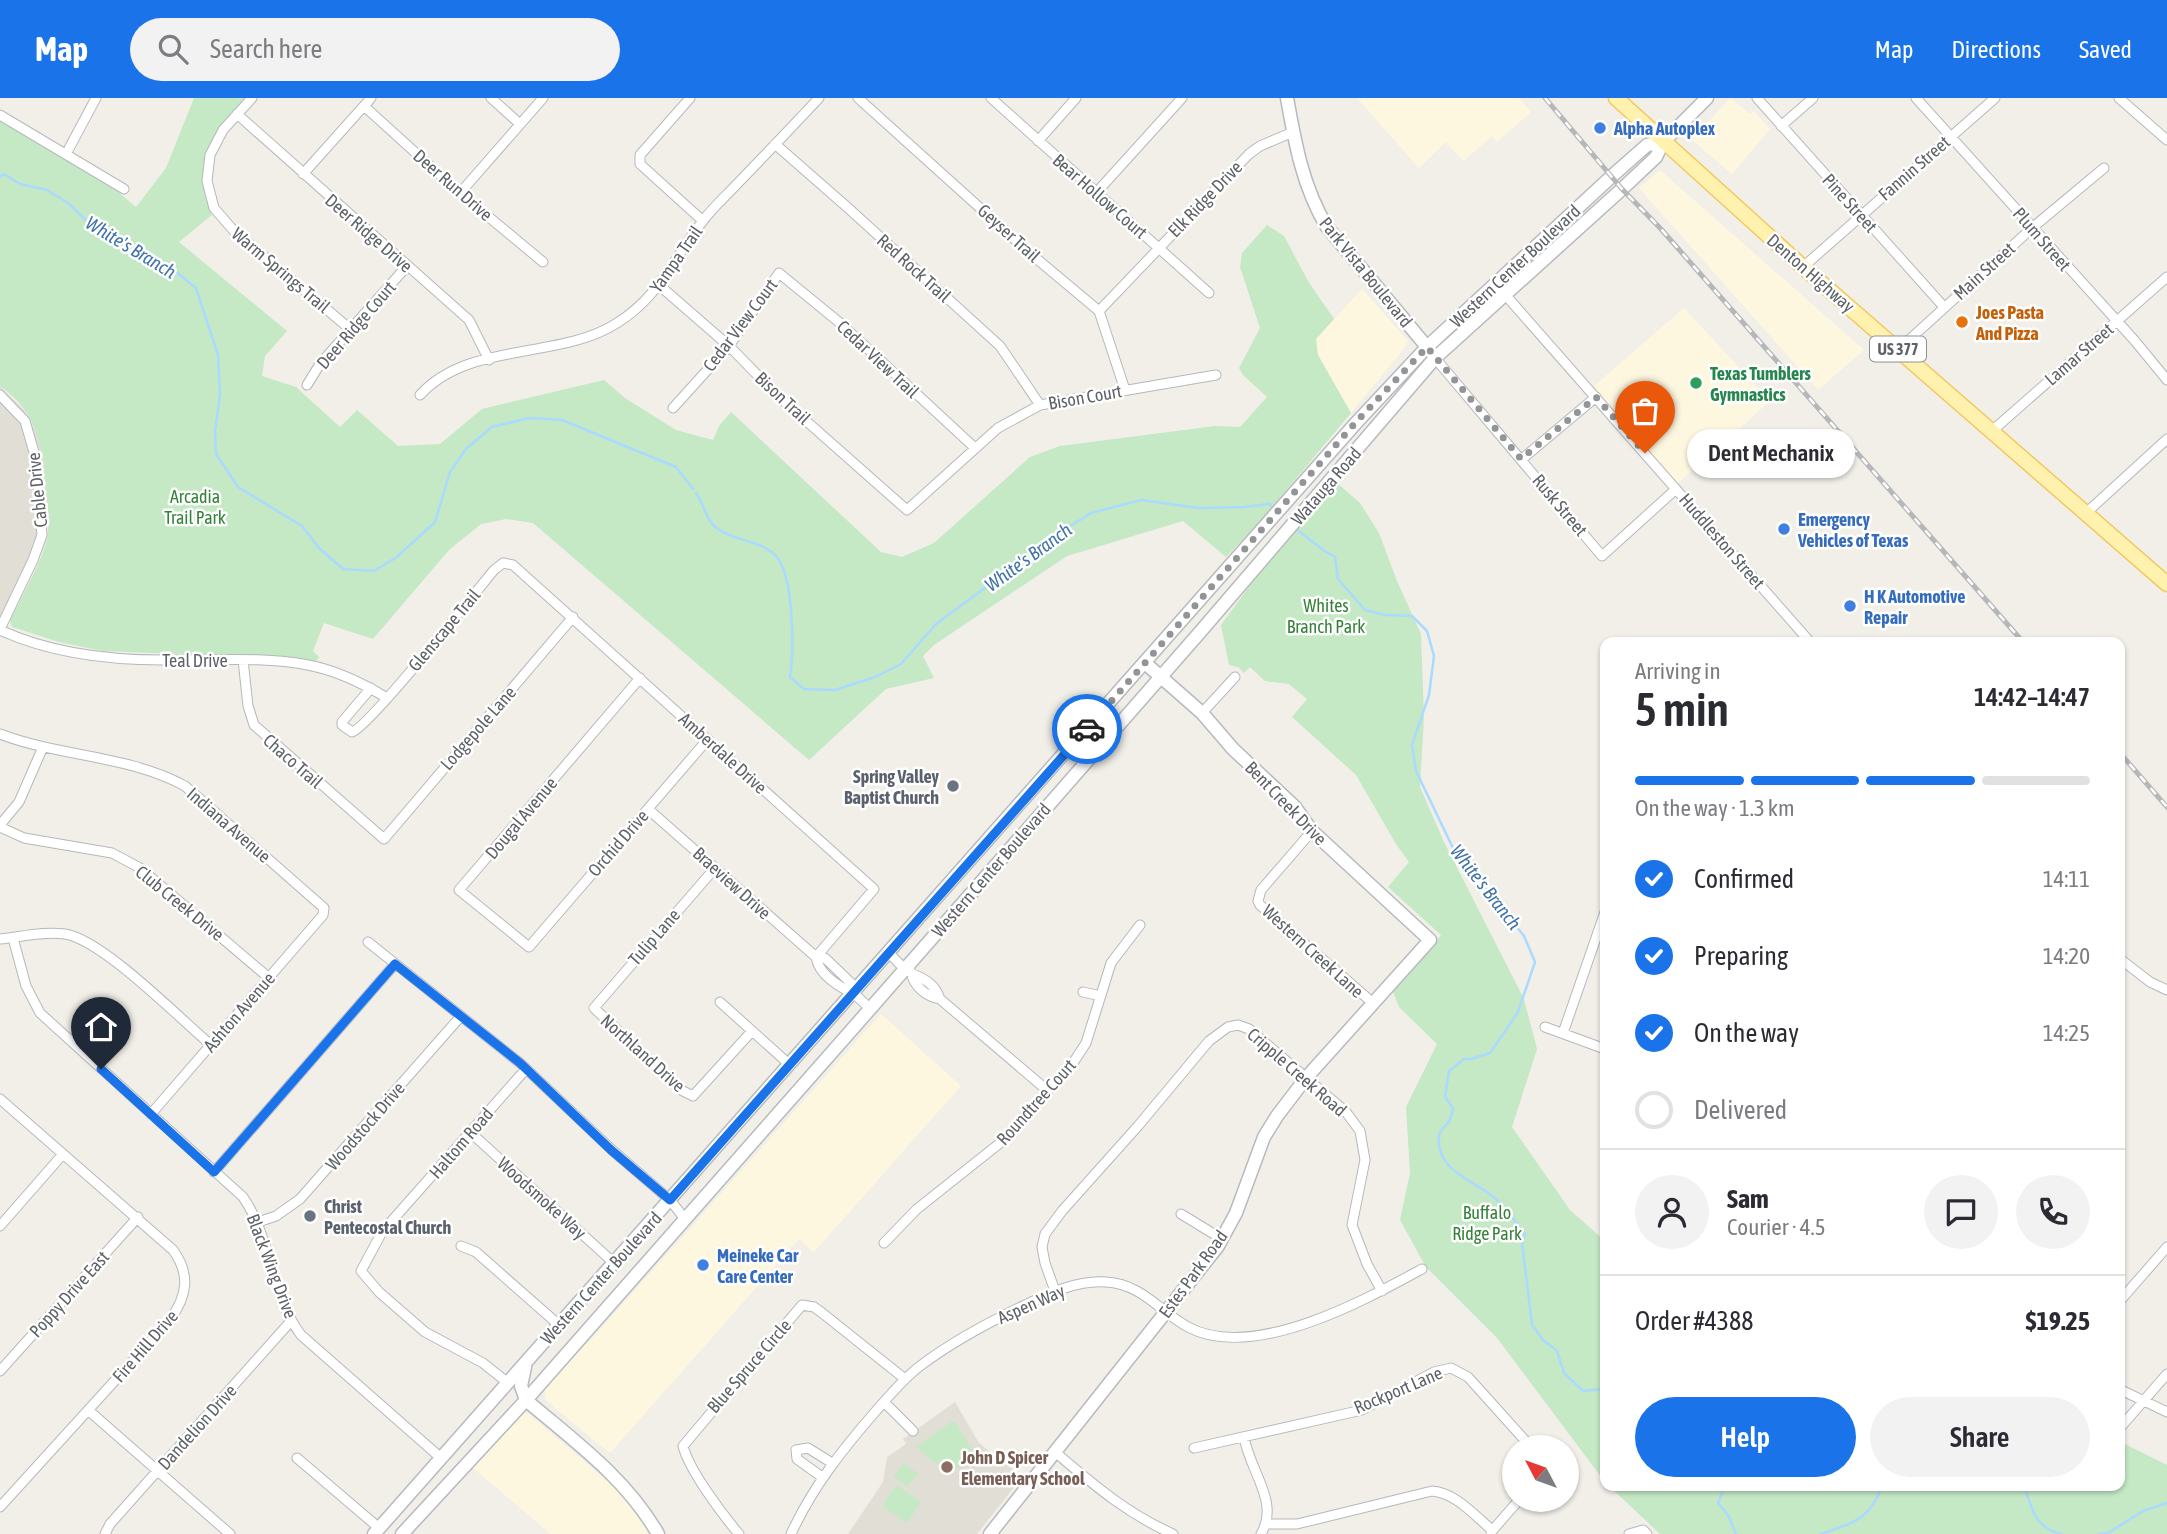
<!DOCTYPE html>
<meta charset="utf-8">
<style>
body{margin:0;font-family:"Asap Condensed",sans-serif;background:#f2f2f3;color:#2b2b33;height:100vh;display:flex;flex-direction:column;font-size:26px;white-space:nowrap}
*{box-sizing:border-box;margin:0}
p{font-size:23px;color:#7c7c81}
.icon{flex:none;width:38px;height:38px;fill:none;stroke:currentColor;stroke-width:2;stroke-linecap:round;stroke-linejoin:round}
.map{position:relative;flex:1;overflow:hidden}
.sheet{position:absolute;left:1600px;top:539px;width:525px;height:854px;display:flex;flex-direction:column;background:#fff;border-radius:14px;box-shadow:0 2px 5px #0004}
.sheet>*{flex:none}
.needle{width:46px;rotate:311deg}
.tools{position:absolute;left:1502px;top:1337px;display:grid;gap:14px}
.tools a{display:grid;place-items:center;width:77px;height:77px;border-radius:50%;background:#fff;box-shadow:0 2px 5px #0004;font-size:35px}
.pin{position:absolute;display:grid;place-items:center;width:60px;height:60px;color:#fff;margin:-72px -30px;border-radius:50% 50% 50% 0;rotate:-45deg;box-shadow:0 0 7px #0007}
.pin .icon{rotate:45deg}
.courier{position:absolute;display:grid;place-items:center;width:70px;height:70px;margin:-35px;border:5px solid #1a73e8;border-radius:50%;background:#fff;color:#222;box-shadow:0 2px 9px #0007}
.bubble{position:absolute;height:49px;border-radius:24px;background:#fff;box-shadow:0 2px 5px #0004;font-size:23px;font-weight:600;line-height:49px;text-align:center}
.headline em{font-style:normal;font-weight:600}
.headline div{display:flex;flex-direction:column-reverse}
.headline{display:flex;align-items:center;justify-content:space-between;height:119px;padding:0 35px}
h1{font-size:46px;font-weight:600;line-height:52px}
.bar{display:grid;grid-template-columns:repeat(4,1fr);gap:10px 7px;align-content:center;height:84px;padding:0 35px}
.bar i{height:9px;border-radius:5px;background:#e1e1e2}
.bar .current{background:#1a73e8}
.bar p{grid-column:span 4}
.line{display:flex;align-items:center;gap:18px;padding:0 35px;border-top:2px solid #e1e1e2}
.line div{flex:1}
.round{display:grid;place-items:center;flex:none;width:74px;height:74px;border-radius:37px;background:#f2f2f3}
ol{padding:0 35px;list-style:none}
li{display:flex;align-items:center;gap:21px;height:77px}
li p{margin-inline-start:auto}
li .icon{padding:7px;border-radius:50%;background:#1a73e8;color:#fff;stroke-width:4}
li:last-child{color:#7c7c81}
li i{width:38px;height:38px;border:4px solid #e1e1e2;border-radius:50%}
.button{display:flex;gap:14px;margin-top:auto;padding:14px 35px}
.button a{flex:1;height:80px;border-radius:42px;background:#1a73e8;color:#fff;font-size:28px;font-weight:600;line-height:80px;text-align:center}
.button a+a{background:#f2f2f3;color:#2b2b33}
header{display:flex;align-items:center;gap:42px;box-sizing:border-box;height:98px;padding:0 35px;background:#1a73e8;color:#fff}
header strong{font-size:33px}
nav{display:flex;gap:38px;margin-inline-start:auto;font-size:24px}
.search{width:490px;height:63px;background:#f2f2f3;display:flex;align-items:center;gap:18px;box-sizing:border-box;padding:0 24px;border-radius:38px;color:#7c7c81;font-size:26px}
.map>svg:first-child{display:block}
</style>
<header>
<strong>Map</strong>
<div class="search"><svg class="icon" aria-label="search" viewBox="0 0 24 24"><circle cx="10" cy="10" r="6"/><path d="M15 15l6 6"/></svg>Search here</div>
<nav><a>Map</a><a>Directions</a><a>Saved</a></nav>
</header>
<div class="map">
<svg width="2167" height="1436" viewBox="0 0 2167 1436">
<rect width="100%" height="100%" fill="#f1efe8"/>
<!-- commercial -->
<path fill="#fef7e0" d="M1357,0h162l12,14 -34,30 -5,-6 -29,25 -17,-19 -27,26z
M1730,0l20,16 4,-3 16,18 -38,45 -40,-34z
M1660,72l204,180 -46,40 -179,-202z
M1362,191l46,52 -2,5 -55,67 -33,-58 -2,-16z
M1684,210l86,93 -93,83 -83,-98z
M881,916l80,72 -147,166 -15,-13 -189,214 -60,-49 -5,-6v-11l50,-52z
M520,1315l9,1 90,77 23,30 7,13h-98l-78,-66z"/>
<!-- education -->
<path fill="#e1ded6" d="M0,288l24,24 12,21 8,22 4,64 -2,25 -36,79 -10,-4z
M955,1304l24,41 43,34 -45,57h-129l35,-52 4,-25 19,-13 -3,-5z"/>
<!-- green -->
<path fill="#c5e8c5" d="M194,0h51c-38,43 -52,59 -33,117l-33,27 108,89 -22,25 -3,20 34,11 44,40 17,-17 41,36 42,-2 42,-35 122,-29 21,18 51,32 37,10 6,-14 12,-14 150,140 21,5 32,-14 96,-86 30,-11 155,-20 25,1 27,-30 -24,-22 -4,-7 21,-40 -20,-61 2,-14 25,-28 17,11 24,45 26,38 -18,20 2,16 33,58 -89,106 -36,38 -43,-36 -116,35 -133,89 -11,11 11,22 -48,11 -77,71 -276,-237 -27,-4 -25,5 -32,26 -76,89 -49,-16 -11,28 6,6 -4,6 -35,-5 -177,-7 -44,-9 -47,-15 -2,-6c11,-24 28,-52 36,-78 4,-13 2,-29 1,-43 -3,-46 -6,-85 -47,-114v-265l105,60 31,26 30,-39z
M1337,385l23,20 19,30 18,48 24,53 3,83 -4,70 24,55 80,157 13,50 -25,78 58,83 35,31v241l-108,-144 -71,-71 -26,-47 10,-47 -4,-66 31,-63 -38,-37 -6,-15 48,-57 -53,-48 21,-25 -13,-18 -40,-69 -64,-58 15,-18 -18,-15 -24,-3 -15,-14 -6,6 -6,-6 -9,-2 -8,-40 30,-41z
M951,1324h4l22,35 -22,12 -20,-6 -19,-16z
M2119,1343l48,24v69h-507l-51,-48h510z
M903,1365l14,10 -9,14 -14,-10z
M896,1387l25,17 -14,21 -25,-17z"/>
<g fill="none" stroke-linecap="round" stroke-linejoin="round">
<!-- stream -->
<path stroke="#aadaff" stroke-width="2.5" d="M0,79l4,-3 16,10 27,6 21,13 25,24 31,20 51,24 21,17 22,67 2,40 -5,36 1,23 22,33 64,39 17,22 24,21 31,2 23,-14 38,-35 15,-50 16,-23 26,-22 37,-9 33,2 114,47 17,22
M696,395c9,12 9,27 22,36 16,12 43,11 58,27 18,19 18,95 14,121l14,12 31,1 40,-13 26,-13 35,-40 122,-90 33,-21 50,-13 58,8 45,-1 25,-3 6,5
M1295,430l28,22 12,7 3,22 27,31 20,5 27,1 15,15 7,25 -5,39 -17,50 4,26 36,75 72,90 11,26 -17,50 -12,18 -16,23 -19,6h-7l-15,12 -4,26 8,11c-1,5 -2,11 -5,15 -4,5 -8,6 -9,13 -4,36 38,45 58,64 11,10 19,23 28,34l-3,8 10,83 11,15 14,11 7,22 19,18 22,-2
M1725,1388l-7,17 10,12 8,19
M2024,1388c9,24 10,42 38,48
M1821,1436c32,-11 49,-14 61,-48
M2099,1436l9,-1 35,-22 24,-8"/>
<defs>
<path id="street" d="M252,0l-29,32 -13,25 -3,26 7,27 20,23 116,98
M491,0l29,26
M690,0l-50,57v9l63,57
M858,0l173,156 68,57 26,79
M991,0l218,195
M1757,0l187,209
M1916,0l219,243 32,39
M2119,0l48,42
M364,8l96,87 83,69
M237,16l232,206 20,40
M0,17l124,74
M1781,28l32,-28
M1038,43l38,-43
M775,46l72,63 153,139 40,59
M66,56l30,-56
M303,76l68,-76
M460,95l83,-95
M1096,95l86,-95
M1803,169l192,-169
M1495,185l315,359
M660,188l69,60 49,50 129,114 91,-82 42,-23 176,-30
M1099,213l150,-157 11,-8 33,-14
M1898,252l134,-122 72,-60
M1435,260l167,198 74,-67
M307,287l13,-21 87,-98
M0,297l25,26 11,38 6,76 -9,25 -33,69
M420,297c49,-54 140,-35 197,-72 42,-26 56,-64 85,-101 10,-14 24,-26 36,-39 27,-28 54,-56 81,-85
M673,310l56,-62 50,-73 61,50 135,125
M1992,333l175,-154
M1522,361l74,-62
M2086,415l81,-74
M0,532c50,23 108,30 163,30 48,1 98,-4 145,5 27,5 56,19 79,33
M243,562l5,46 6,19 130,114 189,-222
M640,580l-181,212 70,57 179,-208
M371,590l-29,34v3l10,7c16,-4 123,-139 142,-162l9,-7 10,2 361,324 -58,68
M1202,615l33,-36
M0,636c60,23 128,21 185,52l139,122 -1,7 -172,199
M648,711l168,148 9,1 27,26 1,9
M0,727l19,-23 24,-55
M0,729l24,11 88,15 28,15 129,110
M1312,733l-51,59 -3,11 2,4 113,98
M715,770l-121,140 87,82 12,6 59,-65
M13,840l13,48 14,27 203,184c29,42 27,97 58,138l140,123
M0,841c21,-2 44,-8 65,-5 38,6 114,84 146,111
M368,844l152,121 92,87 58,50 15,19
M889,855c6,6 14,16 22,20 14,6 24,11 29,26l108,92
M816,859c3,18 22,29 36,36 7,4 13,11 18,16
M2119,860l31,24 17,8
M911,874c3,15 15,24 29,27
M1083,894l18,4
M720,904l70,63
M1545,929l60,22
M1563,935l42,-121
M0,1001l173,151c18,25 14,46 -3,70l-170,187
M470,1034l144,131
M214,1074l181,-208
M1181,1116l41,25
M258,1124l18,-6 24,-17 161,-183
M0,1128l63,-72
M884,1145l33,-34 83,-66 73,-80 13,-20 25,-80 29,-38
M461,1148l15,6 83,73
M1055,1193l-10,-28 -3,-16 3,-13 17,-23 76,-85 71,-85 19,-14 10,-2 11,4 97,83 14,19 5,29 -13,65 15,39 15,27
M2119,1204l48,-55
M0,1273l138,-154
M508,1285l-25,-20 -58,-31 -46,-40 -18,-21 21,-39 144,-163
M2119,1291l48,23
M884,1304l29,29
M88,1312l142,124
M2119,1331l48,-55
M1244,1339c6,35 36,65 17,97
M1194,1350l168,-38 72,-38 17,-4 17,9 63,70
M1055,1354c39,33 71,61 118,82
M297,1360l82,70
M822,1379l-25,-18 -1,-9 12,-2 24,15
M1267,1426h30l135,-33c24,2 42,24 60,39
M1491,1434l28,-32
M105,1436l5,-10 181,-203
M739,1436c-17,-20 -50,-64 -56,-88l119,-141 12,2 7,5 84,67
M791,1436c21,-46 51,-84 84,-122 14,-16 28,-33 45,-46 32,-24 69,-44 105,-61 25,-12 52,-25 81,-23 36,2 53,29 82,45 65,35 177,-27 234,-58
M1629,1436l14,-4 4,4"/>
<path id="secondary" d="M1287,0c8,45 16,90 40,129l105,126
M525,1269l-4,19 5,14c48,41 100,78 132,134
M374,1436l982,-1111 71,-76 185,-171 35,-31 16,-3
M402,1436l124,-134 344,-391 331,-378 234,-273 187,-169 34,-32 7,-15 44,-44
M990,1436l228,-288 18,-33 28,-76 13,-21 29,-38 124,-138 -118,-109 -17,-24 -62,-58 -31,-36 -57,-50"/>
<path id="primary" d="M1616,0l187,169 364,317"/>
</defs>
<!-- street casing -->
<use href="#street" stroke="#b5b8bc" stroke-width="11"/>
<!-- secondary casing -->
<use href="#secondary" stroke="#b6babf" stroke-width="15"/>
<!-- primary casing -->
<use href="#primary" stroke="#f2c960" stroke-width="17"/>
<!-- street -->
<use href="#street" stroke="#fff" stroke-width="9"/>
<!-- secondary -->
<use href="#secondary" stroke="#fff" stroke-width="12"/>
<!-- primary -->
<use href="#primary" stroke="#fff2af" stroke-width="14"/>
<defs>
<path id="rail" d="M1545,0l77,91 39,40 362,413
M2119,654l48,55"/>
</defs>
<!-- rail casing -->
<use href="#rail" stroke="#b6b7b8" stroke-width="5"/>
<!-- rail -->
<use href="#rail" stroke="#fff" stroke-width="2.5" stroke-dasharray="8" stroke-linecap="butt"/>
</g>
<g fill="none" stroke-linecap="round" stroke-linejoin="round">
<!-- done -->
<path stroke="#929495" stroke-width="7" stroke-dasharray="0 12.6" d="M1087,631l269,-307 71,-75 94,112 75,-62 49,56"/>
<!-- route -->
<path stroke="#1a73e8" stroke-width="9" d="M101,971l113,103 181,-208 125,99 91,87 59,50 417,-471"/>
</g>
<!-- markers -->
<g fill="#3f7fe0" stroke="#fff" stroke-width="2.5">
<circle cx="1600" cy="30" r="7"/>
<circle cx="1784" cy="431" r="7"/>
<circle cx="1850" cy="508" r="7"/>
<circle cx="703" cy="1167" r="7"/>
</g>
<circle fill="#e8710a" stroke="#fff" stroke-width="2.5" cx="1962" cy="224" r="7"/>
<circle fill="#2e9e5b" stroke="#fff" stroke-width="2.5" cx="1696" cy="285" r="7"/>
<g fill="#6b7280" stroke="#fff" stroke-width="2.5">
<circle cx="953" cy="688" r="7"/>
<circle cx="310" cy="1118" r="7"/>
</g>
<circle fill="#8d6e63" stroke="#fff" stroke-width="2.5" cx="947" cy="1369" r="7"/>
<g text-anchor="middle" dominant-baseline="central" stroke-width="5" stroke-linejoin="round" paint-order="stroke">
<!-- shield labels -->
<rect fill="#fff" stroke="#8f9295" stroke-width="2" x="1870" y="238.5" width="56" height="25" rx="5"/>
<g font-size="16" font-weight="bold" fill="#5f6368">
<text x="1898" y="251">US 377</text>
</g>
<!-- shop labels -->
<g font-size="18" font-weight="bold" fill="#366cbe" stroke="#fff" text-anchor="start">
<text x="1614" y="30">Alpha Autoplex</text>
<text x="1798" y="421">Emergency<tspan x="1798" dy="21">Vehicles of Texas</tspan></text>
<text x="1864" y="498">H K Automotive<tspan x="1864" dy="21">Repair</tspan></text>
<text x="717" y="1157">Meineke Car<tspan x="717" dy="21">Care Center</tspan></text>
</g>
<!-- street labels -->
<g font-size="18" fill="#5f6368" stroke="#fff">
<text transform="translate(1914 70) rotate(-41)">Fannin Street</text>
<text transform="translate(453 87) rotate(41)">Deer Run Drive</text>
<text transform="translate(1100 98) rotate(41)">Bear Hollow Court</text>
<text transform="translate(1205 101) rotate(-46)">Elk Ridge Drive</text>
<text transform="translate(1850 105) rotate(48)">Pine Street</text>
<text transform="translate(369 135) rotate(41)">Deer Ridge Drive</text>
<text transform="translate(1009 135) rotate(42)">Geyser Trail</text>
<text transform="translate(2042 141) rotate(49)">Plum Street</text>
<text transform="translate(676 161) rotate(-55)">Yampa Trail</text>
<text transform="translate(1515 168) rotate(-43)">Western Center Boulevard</text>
<text transform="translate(914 170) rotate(42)">Red Rock Trail</text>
<text transform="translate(281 172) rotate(40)">Warm Springs Trail</text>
<text transform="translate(1984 173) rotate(-42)">Main Street</text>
<text transform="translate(1366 174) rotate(51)">Park Vista Boulevard</text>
<text transform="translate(1811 175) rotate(41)">Denton Highway</text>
<text transform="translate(356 227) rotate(-49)">Deer Ridge Court</text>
<text transform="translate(740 227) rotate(-53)">Cedar View Court</text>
<text transform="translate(2079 256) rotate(-41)">Lamar Street</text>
<text transform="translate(878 261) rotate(43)">Cedar View Trail</text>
<text transform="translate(1085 299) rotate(-10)">Bison Court</text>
<text transform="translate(783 300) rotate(43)">Bison Trail</text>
<text transform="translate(1326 388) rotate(-49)">Watauga Road</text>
<text transform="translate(37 392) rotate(-96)">Cable Drive</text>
<text transform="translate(1560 407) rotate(50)">Rusk Street</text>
<text transform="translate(1722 443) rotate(49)">Huddleston Street</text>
<text transform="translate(444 532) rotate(-50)">Glenscape Trail</text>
<text x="195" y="562">Teal Drive</text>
<text transform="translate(478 630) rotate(-49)">Lodgepole Lane</text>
<text transform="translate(723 655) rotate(42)">Amberdale Drive</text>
<text transform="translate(293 663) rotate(41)">Chaco Trail</text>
<text transform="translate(1286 705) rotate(46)">Bent Creek Drive</text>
<text transform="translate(521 720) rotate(-50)">Dougal Avenue</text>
<text transform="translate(229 727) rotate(41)">Indiana Avenue</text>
<text transform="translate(618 745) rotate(-49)">Orchid Drive</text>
<text transform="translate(991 772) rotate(-49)">Western Center Boulevard</text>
<text transform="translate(732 785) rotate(42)">Braeview Drive</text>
<text transform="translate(180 805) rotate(39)">Club Creek Drive</text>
<text transform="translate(654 839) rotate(-49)">Tulip Lane</text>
<text transform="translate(1313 853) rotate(42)">Western Creek Lane</text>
<text transform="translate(239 914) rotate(-49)">Ashton Avenue</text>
<text transform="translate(643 955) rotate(42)">Northland Drive</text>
<text transform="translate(1297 974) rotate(41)">Cripple Creek Road</text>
<text transform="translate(1036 1004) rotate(-48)">Roundtree Court</text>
<text transform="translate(365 1028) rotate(-49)">Woodstock Drive</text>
<text transform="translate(461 1045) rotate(-49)">Haltom Road</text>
<text transform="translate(542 1100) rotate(42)">Woodsmoke Way</text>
<text transform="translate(272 1168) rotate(69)">Black Wing Drive</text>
<text transform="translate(1193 1176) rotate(-54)">Estes Park Road</text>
<text transform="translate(601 1180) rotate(-48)">Western Center Boulevard</text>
<text transform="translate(69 1196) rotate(-48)">Poppy Drive East</text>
<text transform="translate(1031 1206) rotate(-24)">Aspen Way</text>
<text transform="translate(145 1248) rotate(-49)">Fire Hill Drive</text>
<text transform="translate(749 1268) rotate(-49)">Blue Spruce Circle</text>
<text transform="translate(1398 1292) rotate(-23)">Rockport Lane</text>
<text transform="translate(197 1329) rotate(-48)">Dandelion Drive</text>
</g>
<!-- food labels -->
<g font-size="18" font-weight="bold" fill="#c56008" stroke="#fff" text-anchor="start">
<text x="1976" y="214">Joes Pasta<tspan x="1976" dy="21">And Pizza</tspan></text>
</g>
<!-- leisure labels -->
<g font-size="18" font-weight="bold" fill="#27864d" stroke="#fff" text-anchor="start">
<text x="1710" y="275">Texas Tumblers<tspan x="1710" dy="21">Gymnastics</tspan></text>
</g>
<!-- park labels -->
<g font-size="18" fill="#348238" stroke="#fff">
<text x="195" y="398">Arcadia<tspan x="195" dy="21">Trail Park</tspan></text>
<text x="1326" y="507">Whites<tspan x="1326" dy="21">Branch Park</tspan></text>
<text x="1487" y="1114">Buffalo<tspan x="1487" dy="21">Ridge Park</tspan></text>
</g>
<!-- worship labels -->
<g font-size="18" font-weight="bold" fill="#5b616d" stroke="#fff" text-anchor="end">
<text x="939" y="678">Spring Valley<tspan x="939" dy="21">Baptist Church</tspan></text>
<text x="324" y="1108" text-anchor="start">Christ<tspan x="324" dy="21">Pentecostal Church</tspan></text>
</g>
<!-- education labels -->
<g font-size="18" font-weight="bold" fill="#785e54" stroke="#fff" text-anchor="start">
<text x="961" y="1359">John D Spicer<tspan x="961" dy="21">Elementary School</tspan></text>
</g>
<!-- water labels -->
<g font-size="19" font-style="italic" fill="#4174aa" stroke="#fff">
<text transform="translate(131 149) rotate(31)">White's Branch</text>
<text transform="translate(1028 459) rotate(-36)">White's Branch</text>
<text transform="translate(1486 789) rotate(52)">White's Branch</text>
</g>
</g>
</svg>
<div class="tools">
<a><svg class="needle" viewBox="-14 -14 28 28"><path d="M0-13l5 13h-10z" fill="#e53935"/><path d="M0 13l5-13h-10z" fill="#7c7c81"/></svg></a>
</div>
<div class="pin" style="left:1645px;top:355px;background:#ea580c"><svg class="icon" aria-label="bag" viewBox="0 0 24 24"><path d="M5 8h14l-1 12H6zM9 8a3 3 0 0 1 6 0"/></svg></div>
<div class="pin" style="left:101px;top:971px;background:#1f2937"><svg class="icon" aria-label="home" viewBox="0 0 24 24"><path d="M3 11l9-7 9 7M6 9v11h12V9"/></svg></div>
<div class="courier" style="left:1087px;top:631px"><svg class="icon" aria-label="car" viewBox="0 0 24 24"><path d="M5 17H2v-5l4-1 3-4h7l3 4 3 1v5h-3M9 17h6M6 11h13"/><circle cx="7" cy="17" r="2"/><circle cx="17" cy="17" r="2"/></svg></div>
<div class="bubble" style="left:1687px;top:331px;width:168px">Dent Mechanix</div>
<section class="sheet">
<div class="headline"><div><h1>5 min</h1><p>Arriving in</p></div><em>14:42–14:47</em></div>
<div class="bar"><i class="current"></i><i class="current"></i><i class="current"></i><i></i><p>On the way · 1.3 km</p></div>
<ol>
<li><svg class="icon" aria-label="check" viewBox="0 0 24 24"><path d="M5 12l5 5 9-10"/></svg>Confirmed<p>14:11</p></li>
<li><svg class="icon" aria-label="check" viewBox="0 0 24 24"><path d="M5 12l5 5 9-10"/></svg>Preparing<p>14:20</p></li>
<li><svg class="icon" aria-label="check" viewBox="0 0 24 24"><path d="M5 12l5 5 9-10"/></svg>On the way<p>14:25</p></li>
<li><i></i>Delivered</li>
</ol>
<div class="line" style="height:126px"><a class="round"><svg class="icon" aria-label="person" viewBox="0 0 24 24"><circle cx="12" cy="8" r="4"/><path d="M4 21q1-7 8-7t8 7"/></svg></a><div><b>Sam</b><p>Courier · 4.5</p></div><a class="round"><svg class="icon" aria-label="chat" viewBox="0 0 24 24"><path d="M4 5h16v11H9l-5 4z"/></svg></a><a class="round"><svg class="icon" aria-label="phone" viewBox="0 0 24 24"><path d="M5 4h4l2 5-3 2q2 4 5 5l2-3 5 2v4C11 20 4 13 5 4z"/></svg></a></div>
<div class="line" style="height:91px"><div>Order #4388</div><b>$19.25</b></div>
<div class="button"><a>Help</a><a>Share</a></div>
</section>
</div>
